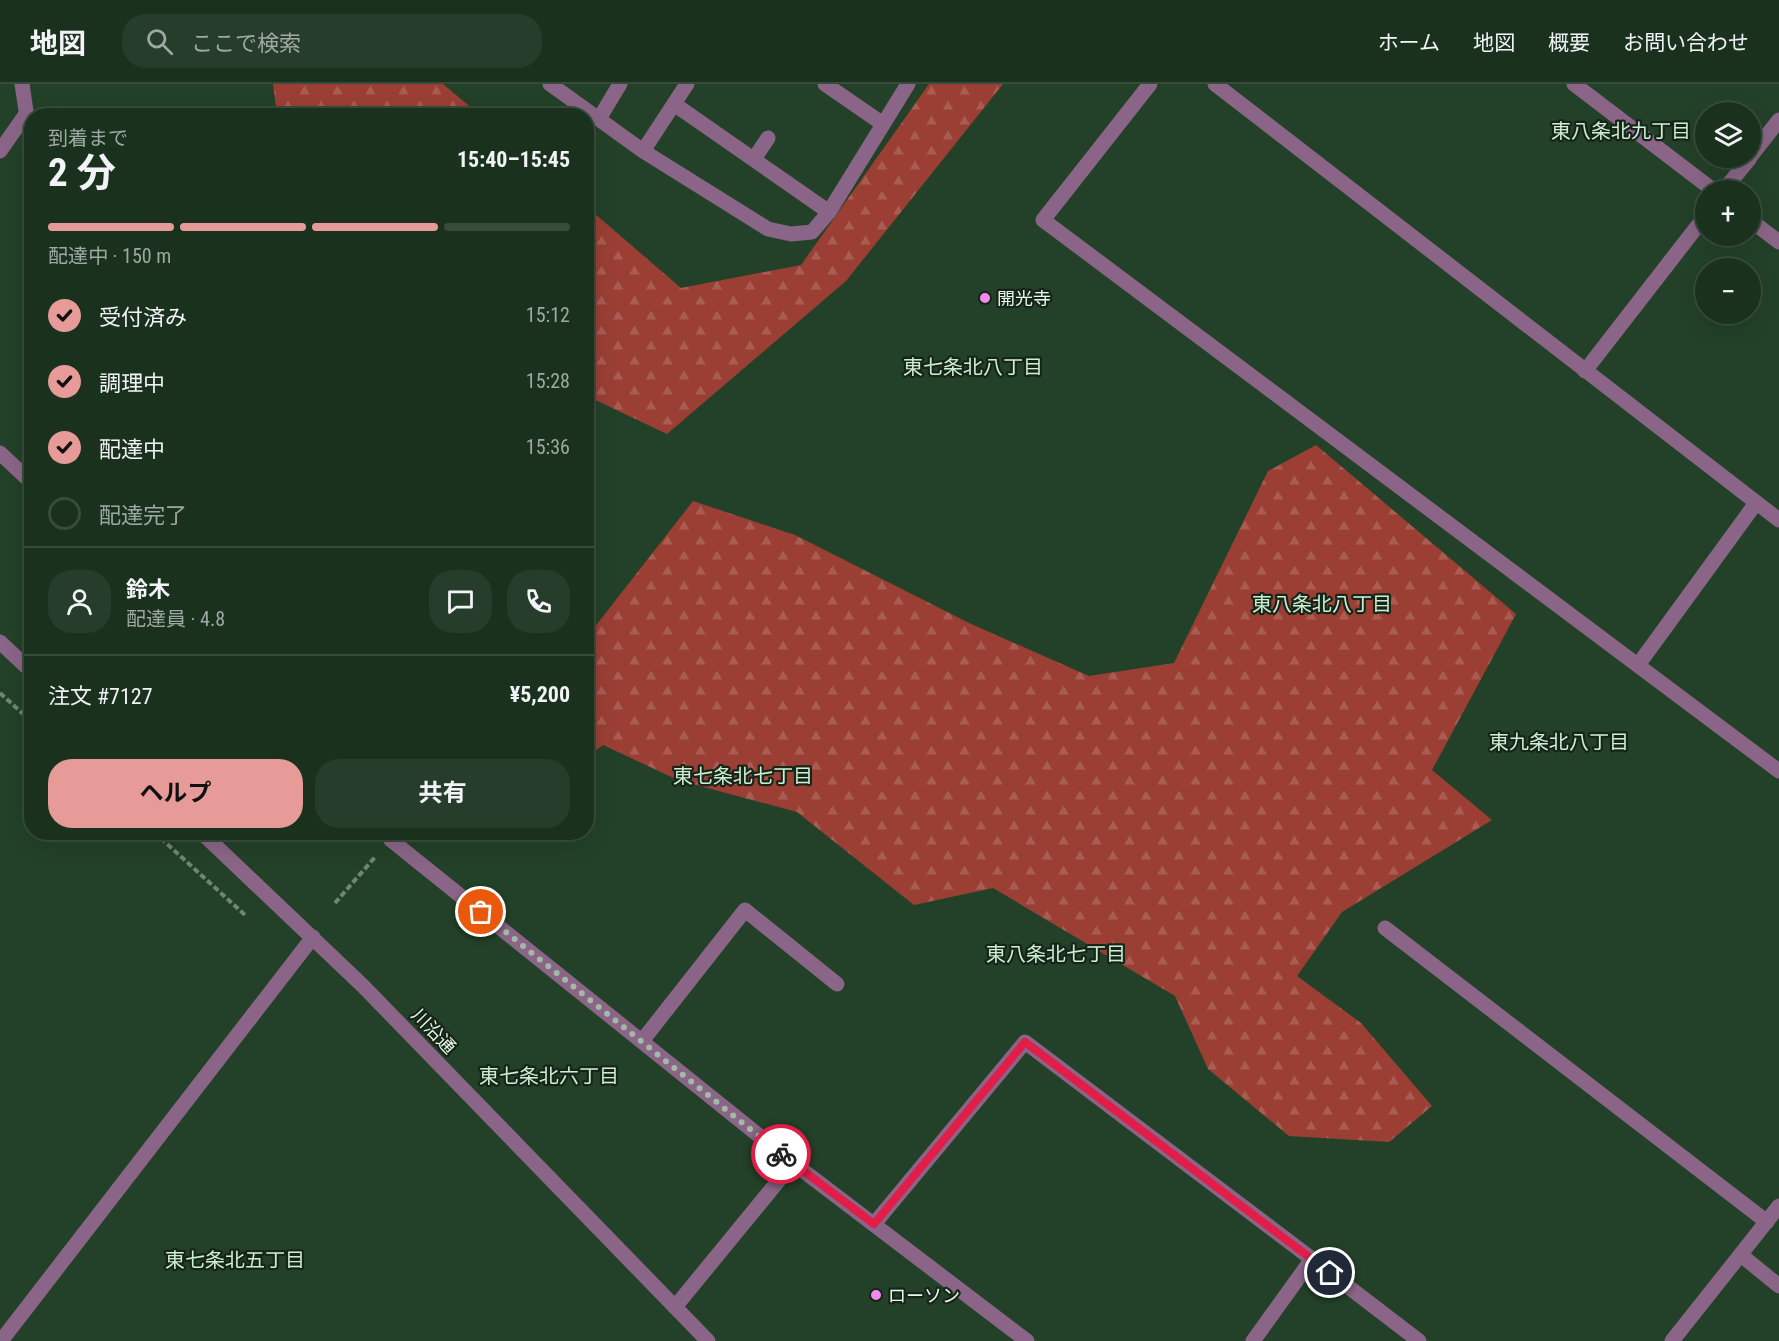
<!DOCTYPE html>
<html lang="ja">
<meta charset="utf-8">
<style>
body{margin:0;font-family:"Roboto Condensed","Noto Sans JP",sans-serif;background:#273d2b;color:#f1f3f6;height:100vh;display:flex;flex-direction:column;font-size:22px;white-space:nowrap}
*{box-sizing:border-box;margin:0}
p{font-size:20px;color:#9fa9a4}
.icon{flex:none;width:33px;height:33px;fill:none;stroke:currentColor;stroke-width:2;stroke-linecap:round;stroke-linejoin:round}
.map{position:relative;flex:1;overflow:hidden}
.panel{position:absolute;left:24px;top:24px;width:570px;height:732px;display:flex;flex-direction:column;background:#1a311e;border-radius:24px;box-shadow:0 6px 24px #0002,0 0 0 2px #384c3c}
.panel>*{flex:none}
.controls{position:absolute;left:1695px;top:18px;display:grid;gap:12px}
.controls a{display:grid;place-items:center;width:66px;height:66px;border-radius:50%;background:#1a311e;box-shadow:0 6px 24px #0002,0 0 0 2px #384c3c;font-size:30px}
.pin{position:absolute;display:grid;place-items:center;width:51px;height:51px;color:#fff;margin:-26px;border:3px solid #fff;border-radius:50%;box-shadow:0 2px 6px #0007}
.courier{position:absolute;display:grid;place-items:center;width:60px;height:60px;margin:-30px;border:4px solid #e11d48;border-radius:50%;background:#fff;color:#222;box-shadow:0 2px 8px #0007}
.summary em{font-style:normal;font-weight:700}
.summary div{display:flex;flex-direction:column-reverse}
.summary{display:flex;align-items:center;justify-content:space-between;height:102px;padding:0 24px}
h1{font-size:39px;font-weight:700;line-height:45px}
.bar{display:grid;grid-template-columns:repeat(4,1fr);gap:9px 6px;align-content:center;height:72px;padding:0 24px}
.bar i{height:8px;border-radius:4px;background:#384c3c}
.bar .active{background:#e69b98}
.bar p{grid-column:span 4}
.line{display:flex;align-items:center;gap:15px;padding:0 24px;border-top:2px solid #384c3c}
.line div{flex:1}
.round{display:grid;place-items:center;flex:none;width:63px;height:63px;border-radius:24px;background:#273d2b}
ol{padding:0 24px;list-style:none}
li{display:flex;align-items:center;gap:18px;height:66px}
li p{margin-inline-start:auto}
li .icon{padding:6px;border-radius:50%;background:#e69b98;color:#111;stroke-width:4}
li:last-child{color:#9fa9a4}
li i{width:33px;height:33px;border:3px solid #384c3c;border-radius:50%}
.button{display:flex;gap:12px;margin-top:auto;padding:12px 24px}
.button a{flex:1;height:69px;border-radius:24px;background:#e69b98;color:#111;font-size:24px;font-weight:700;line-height:69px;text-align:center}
.button a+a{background:#273d2b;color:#f1f3f6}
header{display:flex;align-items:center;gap:36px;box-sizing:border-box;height:84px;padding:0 30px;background:#1a311e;border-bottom:2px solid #384c3c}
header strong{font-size:28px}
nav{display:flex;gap:33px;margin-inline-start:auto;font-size:21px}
.search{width:420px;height:54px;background:#273d2b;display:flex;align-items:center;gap:15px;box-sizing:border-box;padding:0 21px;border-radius:24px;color:#9fa9a4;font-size:22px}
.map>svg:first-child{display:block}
</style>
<header>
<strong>地図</strong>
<div class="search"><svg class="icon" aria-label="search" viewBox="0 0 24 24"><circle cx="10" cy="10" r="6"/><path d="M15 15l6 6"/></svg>ここで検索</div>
<nav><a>ホーム</a><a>地図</a><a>概要</a><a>お問い合わせ</a></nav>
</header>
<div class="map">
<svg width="1779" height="1257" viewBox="0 0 1779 1257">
<defs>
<pattern id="forest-firs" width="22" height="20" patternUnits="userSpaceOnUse" patternTransform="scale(1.5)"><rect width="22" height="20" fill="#9b3f35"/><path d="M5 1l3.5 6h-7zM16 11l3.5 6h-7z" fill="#a95c52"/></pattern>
</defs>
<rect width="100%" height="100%" fill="#234128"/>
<!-- forest -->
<path fill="url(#forest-firs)" d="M273,0h170l37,31h-203z
M929,0h74l-157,197 -179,153 -80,-38v-189l94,81 120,-23z
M1316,361l200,169 -84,156 60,50 -150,92 -45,64 64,47 71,83 -43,36 -100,-6 -81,-67 -33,-73 -182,-108 -79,17 -117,-93 -119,-32 -75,-35 -16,12v-120l106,-136 102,34 174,88 120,53 85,-13 94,-192z"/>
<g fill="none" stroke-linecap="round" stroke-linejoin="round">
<!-- path -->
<path stroke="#6e8772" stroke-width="4" stroke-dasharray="6 3" stroke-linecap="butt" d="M0,609l32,29
M154,748l91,83
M335,819l41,-47"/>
<!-- service -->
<path stroke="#8a6587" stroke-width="15" d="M22,0l10,67
M550,0l93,67 125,78 23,5 21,-2 17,-20 79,-128
M825,0l58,40
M674,20l155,108
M599,35l21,-35
M0,67l26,-37
M643,67l44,-67
M754,75l14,-21
M0,369l32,30
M642,957l103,-131 92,74"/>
<!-- minor -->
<path stroke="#8a6587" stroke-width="15" d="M1150,0l-107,136 736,551
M1215,0l564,436
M1574,0l139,106
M1750,73l29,-37
M1724,106l26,-32
M1750,136l29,22
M1585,287l121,-156
M1638,581l118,-162
M391,756l402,323 234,178
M1385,844l382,294
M874,1140l151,-182 287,217
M1741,1171l38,31
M675,1223l118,-144
M1253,1257l59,-82 107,82
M1672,1257l107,-135"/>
<!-- tertiary -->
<path stroke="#8a6587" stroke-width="15" d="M0,558l32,30
M201,748l162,154 345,355
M1,1257l312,-404"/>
</g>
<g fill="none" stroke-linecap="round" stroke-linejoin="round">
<!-- done -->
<path stroke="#a2b9a5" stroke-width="6" stroke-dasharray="0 10.8" d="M481,828l300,242"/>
<!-- route -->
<path stroke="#e11d48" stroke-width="8" d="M781,1070l93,70 151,-182 305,231"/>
</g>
<!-- markers -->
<g fill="#f489f0" stroke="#172419" stroke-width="2">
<circle cx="985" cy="214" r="6"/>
<circle cx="876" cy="1211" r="6"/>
</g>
<g text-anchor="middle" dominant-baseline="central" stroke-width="4.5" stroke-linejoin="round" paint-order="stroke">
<!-- poi labels -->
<g font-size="18" fill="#e7f9e9" stroke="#172419" text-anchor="start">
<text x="997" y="214">開光寺</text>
<text x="888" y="1211">ローソン</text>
</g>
<!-- street labels -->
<g font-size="18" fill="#e7f9e9" stroke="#172419">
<text transform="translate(434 947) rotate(46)">川沿通</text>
</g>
<!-- neighbourhood labels -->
<g font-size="20" fill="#cbefd0" stroke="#172419">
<text x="1621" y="47">東八条北九丁目</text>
<text x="973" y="283">東七条北八丁目</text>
<text x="1322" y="520">東八条北八丁目</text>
<text x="1559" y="658">東九条北八丁目</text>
<text x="743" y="692">東七条北七丁目</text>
<text x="1056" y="870">東八条北七丁目</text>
<text x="549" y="992">東七条北六丁目</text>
<text x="235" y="1176">東七条北五丁目</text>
</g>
</g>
</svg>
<div class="controls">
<a><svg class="icon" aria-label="layers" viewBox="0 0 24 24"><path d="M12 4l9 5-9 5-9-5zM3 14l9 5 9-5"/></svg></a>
<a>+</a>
<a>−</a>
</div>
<div class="pin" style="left:481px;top:828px;background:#ea580c"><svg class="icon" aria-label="bag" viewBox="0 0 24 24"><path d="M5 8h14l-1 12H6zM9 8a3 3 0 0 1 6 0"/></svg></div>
<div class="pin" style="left:1330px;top:1189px;background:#1f2937"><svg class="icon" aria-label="home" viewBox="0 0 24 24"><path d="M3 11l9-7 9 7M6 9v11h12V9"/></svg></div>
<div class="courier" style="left:781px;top:1070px"><svg class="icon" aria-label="bike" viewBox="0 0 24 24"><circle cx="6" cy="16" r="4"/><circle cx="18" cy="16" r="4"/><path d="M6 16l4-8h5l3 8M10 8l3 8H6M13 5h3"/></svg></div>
<section class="panel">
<div class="summary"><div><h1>2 分</h1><p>到着まで</p></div><em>15:40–15:45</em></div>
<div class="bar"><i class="active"></i><i class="active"></i><i class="active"></i><i></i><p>配達中 · 150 m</p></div>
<ol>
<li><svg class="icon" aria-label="check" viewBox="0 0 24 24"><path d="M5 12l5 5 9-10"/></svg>受付済み<p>15:12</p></li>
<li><svg class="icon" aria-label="check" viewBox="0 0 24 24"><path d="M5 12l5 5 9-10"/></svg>調理中<p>15:28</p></li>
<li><svg class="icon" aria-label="check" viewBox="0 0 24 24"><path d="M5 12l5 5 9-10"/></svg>配達中<p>15:36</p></li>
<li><i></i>配達完了</li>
</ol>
<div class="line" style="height:108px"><a class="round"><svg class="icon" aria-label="person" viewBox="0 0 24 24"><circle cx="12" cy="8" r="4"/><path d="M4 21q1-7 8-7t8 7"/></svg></a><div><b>鈴木</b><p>配達員 · 4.8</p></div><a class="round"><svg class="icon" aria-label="chat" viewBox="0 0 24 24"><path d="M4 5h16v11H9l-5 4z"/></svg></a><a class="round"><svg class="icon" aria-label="phone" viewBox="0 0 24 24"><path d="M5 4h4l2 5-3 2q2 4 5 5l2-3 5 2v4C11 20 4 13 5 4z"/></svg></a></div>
<div class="line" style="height:78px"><div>注文 #7127</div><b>¥5,200</b></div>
<div class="button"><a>ヘルプ</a><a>共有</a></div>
</section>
</div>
